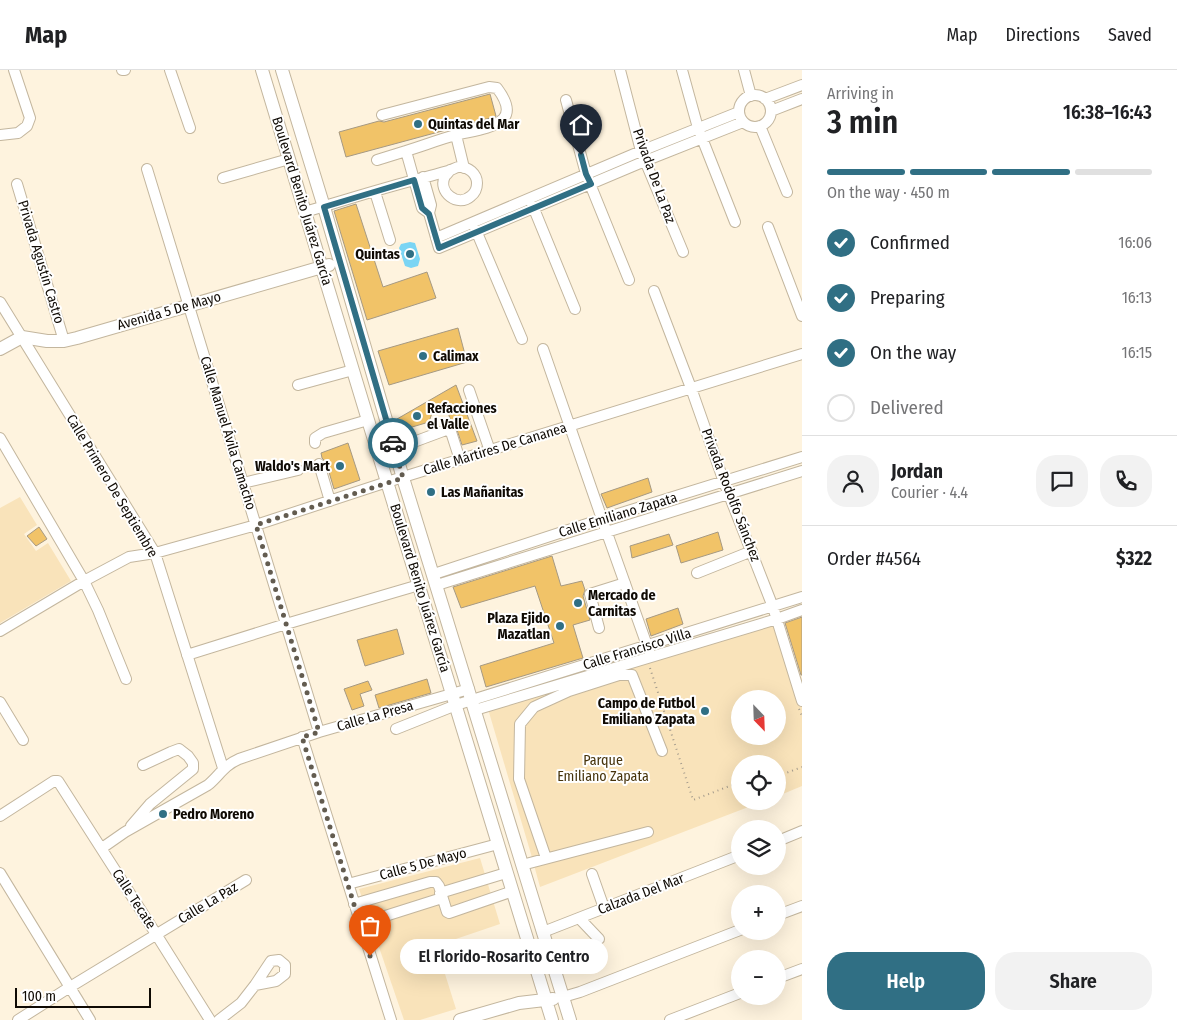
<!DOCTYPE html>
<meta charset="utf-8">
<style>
body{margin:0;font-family:"Fira Sans Condensed",sans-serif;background:#f2f2f2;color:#202124;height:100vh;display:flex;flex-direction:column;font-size:19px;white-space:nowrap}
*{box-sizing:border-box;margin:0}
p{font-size:16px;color:#757577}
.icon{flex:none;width:28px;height:28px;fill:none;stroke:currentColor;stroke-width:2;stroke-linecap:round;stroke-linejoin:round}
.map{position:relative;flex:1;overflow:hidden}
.details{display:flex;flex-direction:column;background:#fff;width:375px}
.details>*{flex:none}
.needle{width:32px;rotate:157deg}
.fabs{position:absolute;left:731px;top:620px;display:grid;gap:10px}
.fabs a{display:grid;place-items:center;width:55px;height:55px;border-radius:50%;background:#fff;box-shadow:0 5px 20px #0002;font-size:25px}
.scale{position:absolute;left:15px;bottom:12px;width:136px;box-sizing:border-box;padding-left:5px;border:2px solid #0f0a04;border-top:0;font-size:14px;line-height:18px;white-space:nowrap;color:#0f0a04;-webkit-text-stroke:4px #fff;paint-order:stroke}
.pin{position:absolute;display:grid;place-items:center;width:42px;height:42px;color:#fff;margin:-51px -21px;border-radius:50% 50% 50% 0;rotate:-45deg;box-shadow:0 0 5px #0007}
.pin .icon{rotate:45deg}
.courier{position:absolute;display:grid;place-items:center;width:50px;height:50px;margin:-25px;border:4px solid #306f84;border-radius:50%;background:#fff;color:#222;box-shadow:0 1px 6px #0007}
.bubble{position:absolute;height:35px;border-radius:18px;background:#fff;box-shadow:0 5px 20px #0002;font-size:16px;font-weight:600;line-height:35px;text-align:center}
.head em{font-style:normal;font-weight:600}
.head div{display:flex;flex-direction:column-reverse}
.head{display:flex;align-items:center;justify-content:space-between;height:85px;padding:0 25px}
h1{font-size:32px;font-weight:600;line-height:38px}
.bar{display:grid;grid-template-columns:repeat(4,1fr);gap:8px 5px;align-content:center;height:60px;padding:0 25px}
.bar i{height:6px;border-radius:4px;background:#e0e0e0}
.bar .selected{background:#306f84}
.bar p{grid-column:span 4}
.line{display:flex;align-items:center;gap:12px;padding:0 25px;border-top:1px solid #e0e0e0}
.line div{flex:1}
.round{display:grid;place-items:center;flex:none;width:52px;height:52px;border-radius:20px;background:#f2f2f2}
ol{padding:0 25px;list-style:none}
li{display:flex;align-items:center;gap:15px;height:55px}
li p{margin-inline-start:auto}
li .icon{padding:5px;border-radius:50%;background:#306f84;color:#fff;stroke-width:4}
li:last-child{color:#757577}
li i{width:28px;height:28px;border:2px solid #e0e0e0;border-radius:50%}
.button{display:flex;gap:10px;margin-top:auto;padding:10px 25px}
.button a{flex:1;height:58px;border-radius:20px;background:#306f84;color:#fff;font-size:20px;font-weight:600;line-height:58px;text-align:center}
.button a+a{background:#f2f2f2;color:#202124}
header{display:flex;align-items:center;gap:30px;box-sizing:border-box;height:70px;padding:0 25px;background:#fff;border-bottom:1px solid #e0e0e0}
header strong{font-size:24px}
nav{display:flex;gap:28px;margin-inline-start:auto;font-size:18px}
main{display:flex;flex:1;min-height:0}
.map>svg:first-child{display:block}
</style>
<header>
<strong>Map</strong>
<nav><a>Map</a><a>Directions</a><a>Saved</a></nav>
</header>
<main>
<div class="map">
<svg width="802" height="950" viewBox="0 0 802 950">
<rect width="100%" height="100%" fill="#fef3de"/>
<!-- green -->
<path fill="#f9e3ba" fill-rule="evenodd" d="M20,427l17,28 -13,9 12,17 12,-8 23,38 -71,42v-115z
M768,552l15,4 16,44 3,10v106l-24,10v-32h-38v37h24l-224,86 -9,-33 -43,-145zM740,629h38v37h-38z
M480,788l20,66 -56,19 2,13 -6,2 16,51 -36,11h-16l-45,-131z"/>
<!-- water -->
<path fill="#7bd5f4" d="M410,172l5,1 5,16 -2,7 -7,2 -6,-2 -6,-18 2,-4z"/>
<!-- building -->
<path fill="#f1c368" stroke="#a69982" d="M490,24l6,22 -2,1 -148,40 -7,-25 40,-11 5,1z
M356,134l27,83 44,-15 9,26 -69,22 -33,-109z
M458,258l9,34 -78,23 -11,-34z
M456,315l21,56 -15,4 -5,-15 -5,-5 -5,-16 -15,4 -3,9 -27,8 -5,-11z
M348,373l12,37 -26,9 -8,-27 -4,-4 -1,-5z
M648,408l4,14 -45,16 -6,-14z
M39,457l8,12 -11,7 -9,-10z
M718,462l5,18 -42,13 -5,-17z
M669,464l4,11 -41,13 -2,-12z
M552,486l9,30 21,-5 3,9 -2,6 7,24 -17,5 10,33 -97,29 -6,-21 74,-23 -19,-57 -74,22 -8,-21z
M678,538l5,16 -32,12 -5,-17z
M802,547v58h-1l-16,-52z
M397,559l7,25 -39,12 -8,-26z
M427,609l4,14 -52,15 -4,-13z
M368,611l4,9 -12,4 4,12 -12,4 -8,-21z"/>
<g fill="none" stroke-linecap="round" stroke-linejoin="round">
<defs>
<path id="minor" d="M122,0h3
M170,0l20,58
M620,0l21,81 42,101
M682,0l16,58 37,94
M744,0l7,26
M739 41a16 16 0 1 1 32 0a16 16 0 1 1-32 0Z
M765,29l37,-14
M566,30l20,74 43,106
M771,41l31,-12
M382,45l107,-28 8,1c6,8 15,22 6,31 -12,11 -33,12 -48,16 -17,5 -33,11 -49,16l16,57 7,5
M760,56l27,66
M0,65l18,-2 9,-7 3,-8 -16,-48
M456,65l8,33
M377,90l29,-9
M147,99l172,563
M423,107l8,28 -2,8 10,35 206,-87 98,-39
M223,108l66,-19
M17,114l47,157
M375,122l15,48
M532,134l43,105
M305,142c40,-12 81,-25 121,-35 8,-2 15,-4 22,-6 4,-1 8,-4 11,-4 9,-1 18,7 18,16 0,5 -2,10 -6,13 -13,12 -34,-4 -26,-20 2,-2 4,-4 5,-6
M768,157l34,89
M475,158l47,111
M436,168l205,-87 98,-39
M654,221l37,97 33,94 49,125 29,94
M0,232l155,251 68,215
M543,279l59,170 47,132
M298,315l55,-15
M469,320l21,61
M0,368l84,143 14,29 28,69
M315,373v-5l8,-5 45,-13
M395,379l51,-19 5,2 9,28
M319,394l11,37
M243,413l55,-13
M697,503l55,-22
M434,504l168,-55 200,-62
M437,515l365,-114
M599,558l-9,-34 35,-11
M0,561l84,-50 45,-24 26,-4 101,-28 131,-43 415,-128
M187,585l99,-31 133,-39
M0,632l23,38
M475,640l302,-91 25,-9
M396,659l60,-24 346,-108
M302,667l89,283
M0,746l54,-35h4l98,153 54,86
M131,756l19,-22 43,-35v-6l-5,-7 -9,-7 -8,3 -28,13
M778,771l24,-10
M102,778l23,-16 83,-47c12,-10 15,-19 31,-26l80,-27 150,-43
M546,788l-27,-79 1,-55 14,-17 35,-16 50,-16h13l30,76
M522,795l126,-33
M0,803l90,147
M592,804l12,34
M348,814l150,-40
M440,823l66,-20
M354,834l76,-22h6l3,4 8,26 2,1 64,-22
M778,845l24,-9
M579,848l20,21
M360,854l82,-26
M543,862l197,-77
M778,908l24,-9
M563,927l17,-5 160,-62
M18,950l52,-33 176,-107
M219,950l22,-17 14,-18 16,-24 8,-1 6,5v9l-9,7 -21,4
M670,950l70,-27"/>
<path id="major" d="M262,0l106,350 184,600
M282,0l42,137 79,271 167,542
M0,279l22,-12 25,4h17l13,-3 252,-73
M460,950l59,-17 34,-4"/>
</defs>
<!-- minor casing -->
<use href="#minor" stroke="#c3b69e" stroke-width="12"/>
<!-- major casing -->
<use href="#major" stroke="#c3b69e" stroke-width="14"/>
<!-- path -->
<path stroke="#a49b8c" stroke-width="2" stroke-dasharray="1 4" stroke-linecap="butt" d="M650,598l43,132 42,-16 5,1
M799,639l3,7
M778,706l24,-9"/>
<!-- minor -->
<use href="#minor" stroke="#fff" stroke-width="10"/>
<!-- major -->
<use href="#major" stroke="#fff" stroke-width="12"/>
</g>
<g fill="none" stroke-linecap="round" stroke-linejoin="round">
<!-- done -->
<path stroke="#635c50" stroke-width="5" stroke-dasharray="0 9" d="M370,886l-68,-219 17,-5 -63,-207 147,-47 -10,-35"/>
<!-- route -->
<path stroke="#306f84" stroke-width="6" d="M393,373l-69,-236 90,-27 8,28 7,6 10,34 152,-64 -5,-10 -5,-19"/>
</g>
<!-- markers -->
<g fill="#306f84" stroke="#fff" stroke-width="2">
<circle cx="418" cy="54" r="5"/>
<circle cx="410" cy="184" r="5"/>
<circle cx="423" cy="286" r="5"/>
<circle cx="417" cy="346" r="5"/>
<circle cx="340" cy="396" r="5"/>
<circle cx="431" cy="422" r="5"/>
<circle cx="578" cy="533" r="5"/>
<circle cx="560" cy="556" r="5"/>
<circle cx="705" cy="641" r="5"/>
<circle cx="163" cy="744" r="5"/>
</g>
<g text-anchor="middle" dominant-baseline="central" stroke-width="4" stroke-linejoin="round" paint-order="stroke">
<!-- poi labels -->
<g font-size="14" font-weight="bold" fill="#0f0a04" stroke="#fff" text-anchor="start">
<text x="428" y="54">Quintas del Mar</text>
<text x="400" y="184" text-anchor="end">Quintas</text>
<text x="433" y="286">Calimax</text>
<text x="427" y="338">Refacciones<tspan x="427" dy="16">el Valle</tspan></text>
<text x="330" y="396" text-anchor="end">Waldo's Mart</text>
<text x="441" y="422">Las Mañanitas</text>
<text x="588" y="525">Mercado de<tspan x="588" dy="16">Carnitas</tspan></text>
<text x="550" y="548" text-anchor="end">Plaza Ejido<tspan x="550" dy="16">Mazatlan</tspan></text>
<text x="695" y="633" text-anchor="end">Campo de Futbol<tspan x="695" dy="16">Emiliano Zapata</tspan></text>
<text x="173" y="744">Pedro Moreno</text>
</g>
<!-- street labels -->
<g font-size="14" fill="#0f0a04" stroke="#fff">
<text transform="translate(654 106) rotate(70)">Privada De La Paz</text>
<text transform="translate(302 131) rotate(73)">Boulevard Benito Juárez García</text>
<text transform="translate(41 192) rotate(73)">Privada Agustín Castro</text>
<text transform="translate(169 241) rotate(-16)">Avenida 5 De Mayo</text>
<text transform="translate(228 363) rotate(73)">Calle Manuel Ávila Camacho</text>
<text transform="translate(495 379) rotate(-17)">Calle Mártires De Cananea</text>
<text transform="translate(112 416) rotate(59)">Calle Primero De Septiembre</text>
<text transform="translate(731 425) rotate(69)">Privada Rodolfo Sánchez</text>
<text transform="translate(618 445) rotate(-17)">Calle Emiliano Zapata</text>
<text transform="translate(420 518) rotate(73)">Boulevard Benito Juárez García</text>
<text transform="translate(637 579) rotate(-17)">Calle Francisco Villa</text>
<text transform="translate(375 646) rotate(-16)">Calle La Presa</text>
<text transform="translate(423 794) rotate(-15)">Calle 5 De Mayo</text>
<text transform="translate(641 824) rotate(-21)">Calzada Del Mar</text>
<text transform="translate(134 829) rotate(57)">Calle Tecate</text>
<text transform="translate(208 833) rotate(-31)">Calle La Paz</text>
</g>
<!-- park labels -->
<g font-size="14" fill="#46330b" stroke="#fff">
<text x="603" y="690">Parque<tspan x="603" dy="16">Emiliano Zapata</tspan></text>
</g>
</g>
</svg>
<div class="fabs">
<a><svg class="needle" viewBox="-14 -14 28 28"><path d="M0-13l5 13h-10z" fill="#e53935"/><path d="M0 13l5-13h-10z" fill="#757577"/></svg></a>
<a><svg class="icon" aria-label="locate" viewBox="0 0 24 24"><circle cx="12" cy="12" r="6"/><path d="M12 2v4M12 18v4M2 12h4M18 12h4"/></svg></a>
<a><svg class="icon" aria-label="layers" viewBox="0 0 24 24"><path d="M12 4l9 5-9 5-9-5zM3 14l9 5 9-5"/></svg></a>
<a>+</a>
<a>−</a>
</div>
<div class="scale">100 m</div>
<div class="pin" style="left:370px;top:886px;background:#ea580c"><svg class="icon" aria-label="bag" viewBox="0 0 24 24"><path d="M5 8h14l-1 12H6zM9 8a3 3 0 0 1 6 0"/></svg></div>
<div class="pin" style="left:581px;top:85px;background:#1f2937"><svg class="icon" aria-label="home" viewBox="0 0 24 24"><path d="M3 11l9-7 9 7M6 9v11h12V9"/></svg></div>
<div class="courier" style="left:393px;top:373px"><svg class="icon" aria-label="car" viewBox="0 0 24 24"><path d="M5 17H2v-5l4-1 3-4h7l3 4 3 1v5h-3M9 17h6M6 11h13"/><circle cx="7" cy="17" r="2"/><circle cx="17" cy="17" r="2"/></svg></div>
<div class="bubble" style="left:400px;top:869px;width:208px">El Florido-Rosarito Centro</div>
</div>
<section class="details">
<div class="head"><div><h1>3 min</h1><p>Arriving in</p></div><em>16:38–16:43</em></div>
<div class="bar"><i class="selected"></i><i class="selected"></i><i class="selected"></i><i></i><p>On the way · 450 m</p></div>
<ol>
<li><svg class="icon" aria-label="check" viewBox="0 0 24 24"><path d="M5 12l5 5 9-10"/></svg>Confirmed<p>16:06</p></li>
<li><svg class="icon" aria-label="check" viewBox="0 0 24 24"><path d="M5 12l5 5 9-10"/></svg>Preparing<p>16:13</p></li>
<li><svg class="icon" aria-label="check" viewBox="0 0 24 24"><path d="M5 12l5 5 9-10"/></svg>On the way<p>16:15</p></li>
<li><i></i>Delivered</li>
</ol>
<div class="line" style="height:90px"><a class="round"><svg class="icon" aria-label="person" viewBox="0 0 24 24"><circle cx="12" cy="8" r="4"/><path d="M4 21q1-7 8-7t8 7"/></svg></a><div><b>Jordan</b><p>Courier · 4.4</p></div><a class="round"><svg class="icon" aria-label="chat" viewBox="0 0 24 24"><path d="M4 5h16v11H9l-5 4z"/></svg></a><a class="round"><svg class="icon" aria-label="phone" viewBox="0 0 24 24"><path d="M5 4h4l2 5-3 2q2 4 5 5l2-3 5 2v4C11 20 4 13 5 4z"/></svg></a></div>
<div class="line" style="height:65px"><div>Order #4564</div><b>$322</b></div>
<div class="button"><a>Help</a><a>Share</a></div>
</section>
</main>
